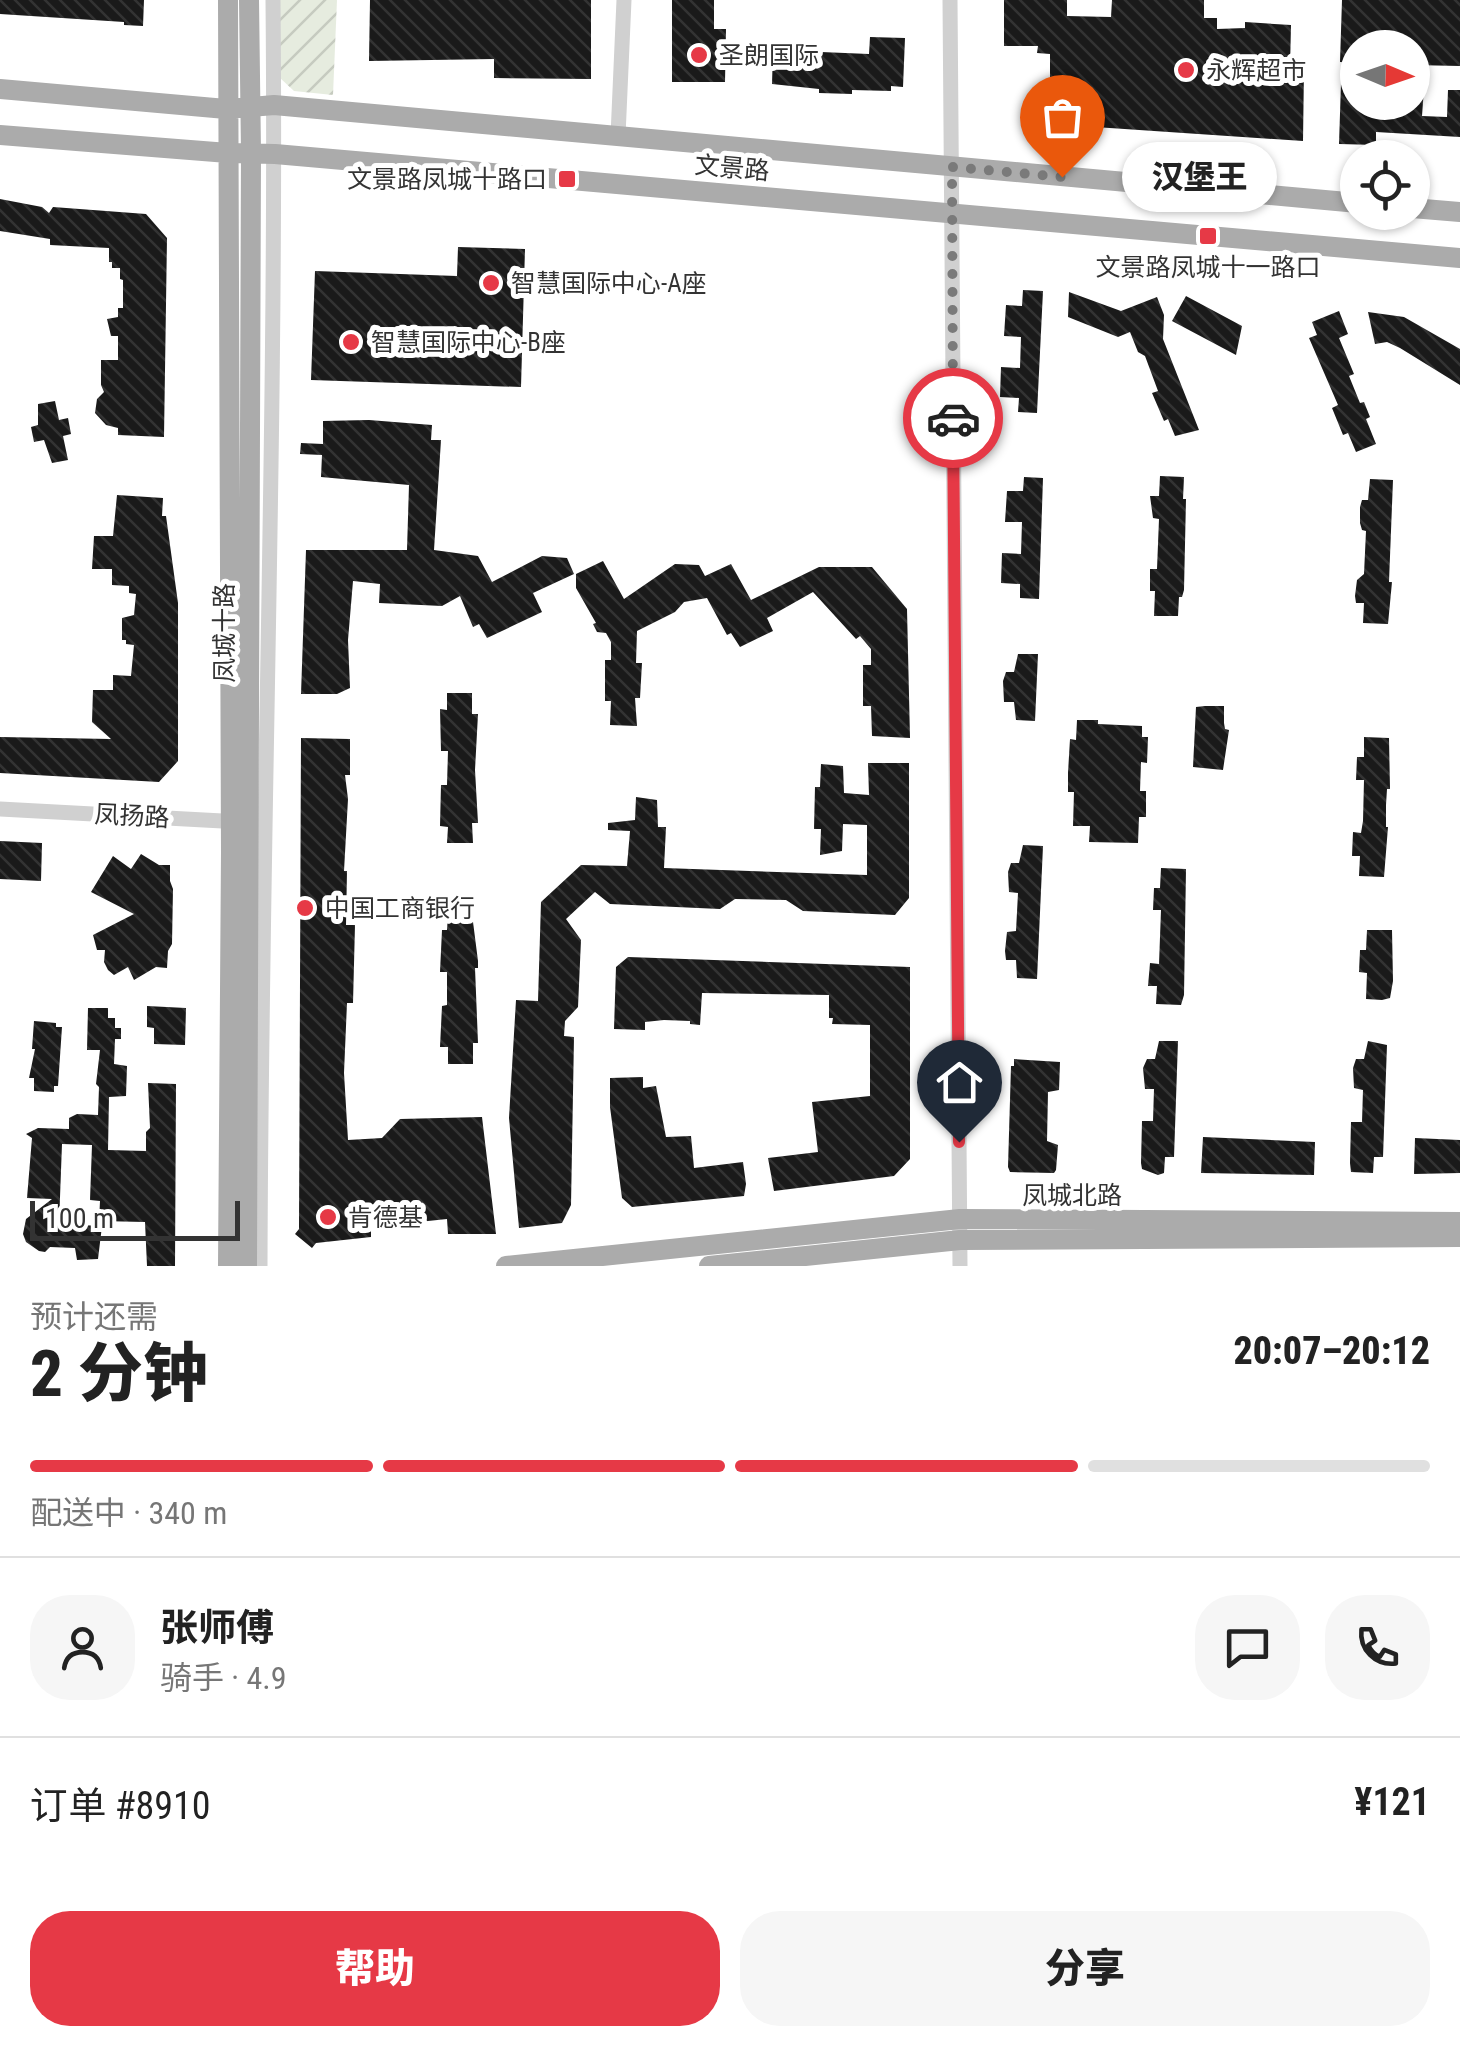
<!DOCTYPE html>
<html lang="zh">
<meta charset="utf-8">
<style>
body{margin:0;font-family:"Roboto Condensed","Noto Sans SC",sans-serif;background:#f6f6f6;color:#222;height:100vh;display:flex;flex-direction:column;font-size:38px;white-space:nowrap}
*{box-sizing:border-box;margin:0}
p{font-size:32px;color:#767676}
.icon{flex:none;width:55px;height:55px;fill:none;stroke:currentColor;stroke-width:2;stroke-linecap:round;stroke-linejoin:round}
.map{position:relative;height:1266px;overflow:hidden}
.drawer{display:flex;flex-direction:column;background:#fff;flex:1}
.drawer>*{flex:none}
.needle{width:65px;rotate:92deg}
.fabs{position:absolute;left:1340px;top:30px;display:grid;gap:20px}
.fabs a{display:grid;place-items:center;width:90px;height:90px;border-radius:50%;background:#fff;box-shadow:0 2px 8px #0004;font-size:50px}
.scale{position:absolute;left:30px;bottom:25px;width:210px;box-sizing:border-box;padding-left:10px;border:5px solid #333;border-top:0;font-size:28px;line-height:35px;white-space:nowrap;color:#333;-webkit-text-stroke:8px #fff;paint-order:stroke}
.pin{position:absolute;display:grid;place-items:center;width:85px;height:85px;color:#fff;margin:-102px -42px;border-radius:50% 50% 50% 0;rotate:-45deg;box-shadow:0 0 10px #0007}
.pin .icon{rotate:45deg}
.courier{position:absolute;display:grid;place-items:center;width:100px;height:100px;margin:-50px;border:8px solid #e63946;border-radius:50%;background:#fff;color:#222;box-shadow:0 2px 12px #0007}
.bubble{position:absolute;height:70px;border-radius:35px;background:#fff;box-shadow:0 2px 8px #0004;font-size:32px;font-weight:800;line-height:70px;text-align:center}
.summary em{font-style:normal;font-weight:800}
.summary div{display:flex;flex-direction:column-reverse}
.summary{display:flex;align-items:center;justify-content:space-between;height:170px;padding:0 30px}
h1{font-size:65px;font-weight:800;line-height:75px}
.bar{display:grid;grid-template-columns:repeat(4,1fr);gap:15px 10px;align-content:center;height:120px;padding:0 30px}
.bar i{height:12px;border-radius:8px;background:#e0e0e0}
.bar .selected{background:#e63946}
.bar p{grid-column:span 4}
.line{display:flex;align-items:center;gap:25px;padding:0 30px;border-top:2px solid #e0e0e0}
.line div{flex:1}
.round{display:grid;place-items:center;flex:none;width:105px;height:105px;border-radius:40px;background:#f6f6f6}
.primary-button{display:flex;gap:20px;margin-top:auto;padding:20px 30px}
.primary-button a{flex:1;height:115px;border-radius:40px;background:#e63946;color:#fff;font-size:40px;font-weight:800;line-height:115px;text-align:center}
.primary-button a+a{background:#f6f6f6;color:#222}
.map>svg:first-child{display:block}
</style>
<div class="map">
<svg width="1460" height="1266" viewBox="0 0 1460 1266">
<defs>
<pattern id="garden-furrows" width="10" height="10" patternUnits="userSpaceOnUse" patternTransform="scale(2.5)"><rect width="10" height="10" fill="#e6ecdf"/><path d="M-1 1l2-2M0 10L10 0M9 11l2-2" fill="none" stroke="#c6cbc0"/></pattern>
<pattern id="building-back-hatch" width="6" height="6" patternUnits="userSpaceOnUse" patternTransform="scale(2.5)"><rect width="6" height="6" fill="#1a1a1a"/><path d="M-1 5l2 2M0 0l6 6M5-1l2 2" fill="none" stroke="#333"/></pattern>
</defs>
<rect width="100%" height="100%" fill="#fff"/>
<!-- garden -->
<path fill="url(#garden-furrows)" d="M273,0h64l-4,95 -39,-4 -15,-14z"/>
<!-- building -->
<path fill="url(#building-back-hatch)" d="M0,0h144l-1,26 -19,-1v-3l-124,-8z
M370,0h221v79l-97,-1v-19l-125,2z
M672,0h42v29h12l-1,53h-53z
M1004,0h63v16l44,1 1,-17h92v18h13v11l28,-1v-6l46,3 -1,43h14l-1,73 -208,-14 -45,-6v-67l-13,-1 1,-7h-34z
M1342,0h118v66l-48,-1v-17h-54v15l-18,-1z
M870,37l35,1 -2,49 -12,-1v5l-39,-1v4l-33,-1v-4l-47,-5 1,-34 96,4z
M1341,83l17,1v18h19v4l24,1 1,-5h10v-14h12l-2,28 25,1 1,-27h12v47l-84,-5v13l-37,-1z
M0,199l42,8 7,6 4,-6 93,7 21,24 -3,199 -46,-2v-7l-12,-3 -11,-12 2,-14 7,-7 -3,-7v-25h17v-24h-7l-4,-17 11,-2v-9h5v-28l-3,-1v-11h-8v-6h-3v-14l-59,-3v-6l-50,-8z
M458,247l67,2 -4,138 -210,-7 4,-109 142,5z
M1023,290l20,1 -6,122 -19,-1 1,-14 -19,-1 1,-30 19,1 1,-31 -17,-1 2,-31 16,1z
M1069,292l52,19 36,-14 7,18 -1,24 36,91 -24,6 -7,-17 -4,2 -12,-28 6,-2 -13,-35 -7,-4 -8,-20 -12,5 -50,-20z
M1186,296l56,30 -6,29 -64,-34z
M1339,311l9,23 -9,4 15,36 -5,2 11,27 4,-1 6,15 -4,2 10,25 -20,8 -8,-19 -5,2 -11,-27 6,-3 -29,-67 8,-3 -5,-13z
M1368,312l36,5 56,32v36l-60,-37 -13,-6 -12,2z
M55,401l4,19 9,-2 3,16 -8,2 5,24 -16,3 -8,-23 -10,2 -3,-15 7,-2v-21z
M369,420l63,5 -1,15h10l-7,110 44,6 14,26 50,-26 25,2 7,16 -41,19 9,19 -55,26 -8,-14 -6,3 -13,-31 -18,10 -63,-3 1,-19 -27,-3 -5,59 2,48 -13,6h-36l5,-144h101l2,-65 -88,-8 1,-22 -22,-1 1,-11 22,1v-23z
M1160,476l24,1 -1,22h3l-2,91 -2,7h-3l-1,19h-24l1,-25h-5v-22h7l2,-50 -6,-1 -3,-22h9z
M1024,477l19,1 -4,121 -19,-1v-14l-19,-1 1,-30 19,1 1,-32h-17l2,-31h16z
M1370,479l23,1 -4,102h3l-4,42 -25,-1 1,-20h-8l-1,-7 2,-16 7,-6 2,-43 -4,-1 -2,-7v-16l2,-7h6z
M117,495l46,3 -1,18h4l12,87v158l-19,21 -159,-9v-36l111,2 -19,-17 1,-32h20v-15l18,1 3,-31 -8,-1v-4h-4v-22l12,-3 2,-21 -7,-1v-7l-17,-1v-16h-20l2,-33h19z
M603,561l21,38 51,-35 24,1 6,11 26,-12 20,36 68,-33h53l35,42 3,129 -38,-2 -1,-30h-8v-41h8v-16l-11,-13 -4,3 -43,-47 -46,26 6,13 -33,16 -9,-14 -4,2 -20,-37 -23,4 -9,10 -38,19 -1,32h6l-2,35h-5l2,28 -27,-1 1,-24h-6v-41h6v-18l-5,-9 -9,-1 -4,-8 3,-1 -20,-35v-14z
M1018,654h20l-3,67 -19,-1 -2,-18h-10l-1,-21 3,-9h8z
M447,693h25v21h6l-3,56 3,53h-6l1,20h-26l1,-16 -8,-1 1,-41h6l1,-34h-7l-1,-42 7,1z
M1205,706h19v17l1,6 4,1 -6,40 -30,-3 3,-60z
M1077,720h21v4l44,2v11h6l-1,26 -6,-1 -1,29h6v26h-7l-1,26 -49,-1 1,-16h-17l1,-34h-6v-19l2,-34 6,1z
M1364,737l25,1 1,51h-3l-1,16v22h2l-4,50 -25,-1 1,-20h-8l1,-24 8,1 2,-12 1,-41h-8l1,-23h7z
M301,738l49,1v36h-5l3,24 -4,72h3l-1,54h9l-2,78h-6l-3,70 4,67 34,-2 18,-19 82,-2 14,117h-48l-1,-15 -76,8v10l-55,6 -4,5 -17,-14 4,-5z
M868,763h41v135l-14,17 -92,-4 -17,-11 -51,-1 -15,10 -110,-5 -15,-12 -29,27 15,21 -3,67 -13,14 -1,15 10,1 -3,168 -9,18 -43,5 -10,-110 7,-118 22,1 3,-99 40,-37 46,1 3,-35 -22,-1v-7l27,-3 1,-23 21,3 1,27h8l-2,41 203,7v-50l-24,-1 -1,27 -22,4 1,-26h-7l1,-42h5l1,-23 22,2 1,27 25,2z
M0,841l42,2 -1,38 -41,-2z
M1023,845l20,1 -6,133 -20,-1 -1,-18h-10l-1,-9 2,-19 9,-1 2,-38 -9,-1 -1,-20 3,-9h8z
M141,854l18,11h11v16l3,8 -1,55 -4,7 -1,17 -11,-1 -22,13 -6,-13 -14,8 -6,-5 -4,-8 1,-12h-8l-4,-15 41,-21 -43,-22 22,-36 18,13z
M1161,868l25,1 -2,126 -3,10 -25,-1 1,-18h-9l2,-23 9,1 2,-54h-8l1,-22h6z
M448,914h24l6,47v7h-3l3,75h-5v21h-25v-17h-8l2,-41 5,-1v-33h-7l2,-42h5z
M1367,930h25l1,51 -3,17 -8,2 -16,-1 1,-26 -8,-1 1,-22h6z
M628,957l282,10v192l-16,17 -120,15 -6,-33 50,-6 -6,-50 58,-6v-71l-38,-1 1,-6h-4v-23l-127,-2 -2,32 -10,-1v-3l-26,-1 -19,2v8l-31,-1 2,-62z
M147,1006l39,2 -1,37 -31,-1v-16l-7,-1z
M88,1008h20v10h7v10h6v11h-6l-1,25 13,2 -1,30 -17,1 -1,53 38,1v-19l4,-4 -2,-45 28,1 -1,182h-28l-2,-44 -46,-1 1,-20 -10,-1 2,-55 -30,-1 -3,80 43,2 -4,33 -21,1 -2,-12 -25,-1 -5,5 -6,-1 -13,-9 -3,-8 3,-15 26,-20 -25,-1 5,-60 -6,-4 12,-6 31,1v-11l8,-4 21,1 1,-28 -3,-3 4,-34h-13z
M34,1021l22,2v4h6l-4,59h-4v6l-20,-1v-13h-5l6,-29h-3z
M1159,1041h19l-4,116h-9l-1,16 -6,2 -16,-6 -1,-6 1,-42h11l1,-32h-9l-2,-21 4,-9h8z
M1368,1041l19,4 -4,112h-9l-1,16 -22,-1 -1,-9 1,-41h11l1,-32 -9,-2 -1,-20 3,-9h8z
M1014,1059l46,3 -1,28 -11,2 -1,49 11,4 -2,25 -2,3 -44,-1 -2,-5 3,-101h3z
M643,1077v11l13,-2 10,51 25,-1 3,32 49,-6 3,22 -2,12 -112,11 -10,-9 -12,-91v-29z
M1203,1137l112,5 -1,33 -113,-2z
M1415,1138l45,2v33l-46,1z"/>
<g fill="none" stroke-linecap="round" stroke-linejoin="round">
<!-- minor -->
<path stroke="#d0d0d0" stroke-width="15" d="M950,0l10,1266
M618,136l6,-136
M0,809l241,13
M260,1266c1,-422 17,-844 13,-1266"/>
<!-- major -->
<path stroke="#ababab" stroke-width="20" d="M228,0l3,852 -3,414
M0,89l226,20 48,-4 1084,98
M0,135l228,18 47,1 1185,104
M1412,208l48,4
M247,1266l4,-1114 -2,-152
M506,1266l454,-47 500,3
M709,1266l251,-26 500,-3"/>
</g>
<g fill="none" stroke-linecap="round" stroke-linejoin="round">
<!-- done -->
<path stroke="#7a7a7a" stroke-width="10" stroke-dasharray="0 18" d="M953,418l-1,-251 110,10"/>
<!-- route -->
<path stroke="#e63946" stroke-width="12" d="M953,418l6,724"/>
</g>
<!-- markers -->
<g fill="#e63946" stroke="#fff" stroke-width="4">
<circle cx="699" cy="55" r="10"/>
<circle cx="1186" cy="70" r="10"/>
<rect x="557" y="169" width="20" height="20" rx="5"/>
<rect x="1198" y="226" width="20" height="20" rx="5"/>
<circle cx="491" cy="283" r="10"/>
<circle cx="351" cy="342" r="10"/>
<circle cx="305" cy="908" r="10"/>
<circle cx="328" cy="1217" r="10"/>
</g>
<g text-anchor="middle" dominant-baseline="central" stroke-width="10" stroke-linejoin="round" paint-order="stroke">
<!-- poi labels -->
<g font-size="25" fill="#333" stroke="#fff" text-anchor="start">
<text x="719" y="55">圣朗国际</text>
<text x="1206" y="70">永辉超市</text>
<text x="547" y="179" text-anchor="end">文景路凤城十路口</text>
<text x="1208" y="267" text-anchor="middle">文景路凤城十一路口</text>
<text x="511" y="283">智慧国际中心-A座</text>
<text x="371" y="342">智慧国际中心-B座</text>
<text x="325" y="908">中国工商银行</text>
<text x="348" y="1217">肯德基</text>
</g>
<!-- street labels -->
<g font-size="25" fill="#333" stroke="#fff">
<text transform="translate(732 168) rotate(5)">文景路</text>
<text transform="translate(224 633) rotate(-90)">凤城十路</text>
<text transform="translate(132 816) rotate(3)">凤扬路</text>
<text x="1072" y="1195">凤城北路</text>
</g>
</g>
</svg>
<div class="fabs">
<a><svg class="needle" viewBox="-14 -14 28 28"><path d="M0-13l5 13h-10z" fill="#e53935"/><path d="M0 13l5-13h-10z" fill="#767676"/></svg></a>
<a><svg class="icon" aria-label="locate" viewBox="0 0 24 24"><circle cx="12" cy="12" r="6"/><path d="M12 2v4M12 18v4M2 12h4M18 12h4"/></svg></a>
</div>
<div class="scale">100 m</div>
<div class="pin" style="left:1062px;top:177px;background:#ea580c"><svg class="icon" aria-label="bag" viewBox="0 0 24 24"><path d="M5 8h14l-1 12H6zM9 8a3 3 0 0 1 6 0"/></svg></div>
<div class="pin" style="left:959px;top:1142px;background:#1f2937"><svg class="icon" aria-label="home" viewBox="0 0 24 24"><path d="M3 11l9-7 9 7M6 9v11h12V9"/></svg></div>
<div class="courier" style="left:953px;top:418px"><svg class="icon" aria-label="car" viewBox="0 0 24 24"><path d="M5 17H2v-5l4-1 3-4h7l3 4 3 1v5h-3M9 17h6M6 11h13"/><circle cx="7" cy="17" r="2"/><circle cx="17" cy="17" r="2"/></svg></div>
<div class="bubble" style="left:1122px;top:142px;width:155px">汉堡王</div>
</div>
<section class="drawer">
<div class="summary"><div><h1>2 分钟</h1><p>预计还需</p></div><em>20:07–20:12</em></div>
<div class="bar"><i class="selected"></i><i class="selected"></i><i class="selected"></i><i></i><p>配送中 · 340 m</p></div>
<div class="line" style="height:180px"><a class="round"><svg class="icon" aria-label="person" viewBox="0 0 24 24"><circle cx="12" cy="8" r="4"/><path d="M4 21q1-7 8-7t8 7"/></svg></a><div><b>张师傅</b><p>骑手 · 4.9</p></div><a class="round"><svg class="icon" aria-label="chat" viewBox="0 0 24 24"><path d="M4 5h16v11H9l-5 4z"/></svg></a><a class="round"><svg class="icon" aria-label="phone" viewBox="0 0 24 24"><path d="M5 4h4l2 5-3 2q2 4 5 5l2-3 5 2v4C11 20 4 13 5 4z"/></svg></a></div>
<div class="line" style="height:130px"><div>订单 #8910</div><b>¥121</b></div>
<div class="primary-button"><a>帮助</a><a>分享</a></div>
</section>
